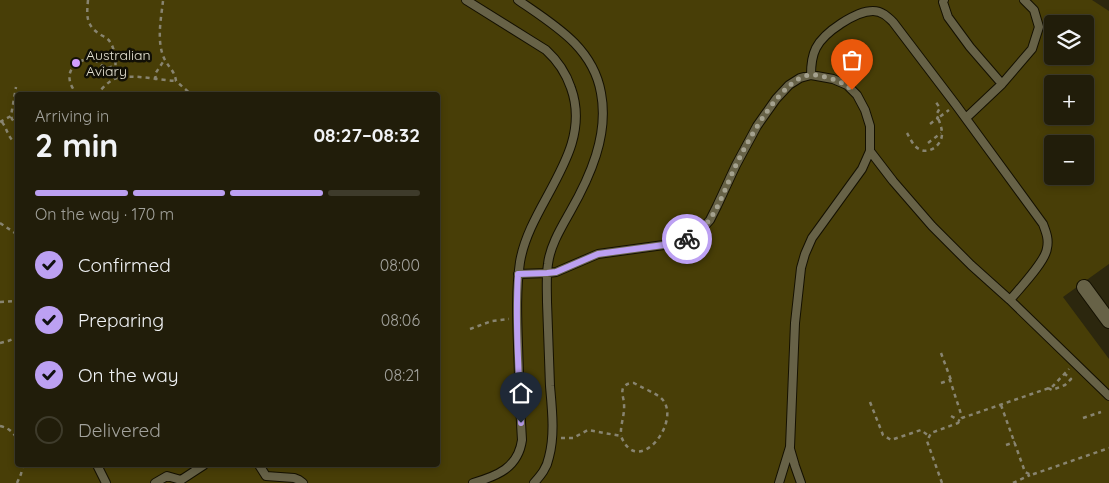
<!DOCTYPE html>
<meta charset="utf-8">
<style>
body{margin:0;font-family:Quicksand,sans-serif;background:#292613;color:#f1f3f6;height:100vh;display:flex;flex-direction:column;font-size:19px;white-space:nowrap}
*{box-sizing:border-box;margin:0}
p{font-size:16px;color:#a2a29c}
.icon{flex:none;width:28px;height:28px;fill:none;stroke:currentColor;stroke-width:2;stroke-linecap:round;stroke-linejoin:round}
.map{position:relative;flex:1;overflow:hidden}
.side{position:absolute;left:15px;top:92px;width:425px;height:375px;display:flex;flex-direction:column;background:#211d0a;border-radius:5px;box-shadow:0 2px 8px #0003,0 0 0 1px #3e3b2b}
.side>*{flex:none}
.tools{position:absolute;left:1044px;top:15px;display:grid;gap:10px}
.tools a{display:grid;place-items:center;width:50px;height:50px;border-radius:5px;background:#211d0a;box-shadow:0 2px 8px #0003,0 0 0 1px #3e3b2b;font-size:25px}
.pin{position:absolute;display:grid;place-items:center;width:42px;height:42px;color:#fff;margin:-51px -21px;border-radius:50% 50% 50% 0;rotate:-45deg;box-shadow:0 0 5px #0007}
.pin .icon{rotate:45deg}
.courier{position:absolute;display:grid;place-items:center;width:50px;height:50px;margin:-25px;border:4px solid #bca0f2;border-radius:50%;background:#fff;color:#222;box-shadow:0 1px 6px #0007}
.headline em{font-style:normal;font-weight:700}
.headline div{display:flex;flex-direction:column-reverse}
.headline{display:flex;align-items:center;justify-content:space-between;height:85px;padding:0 20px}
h1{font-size:32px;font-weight:700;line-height:38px}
.bar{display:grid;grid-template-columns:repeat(4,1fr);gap:8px 5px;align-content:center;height:60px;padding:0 20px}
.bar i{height:6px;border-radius:4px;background:#3e3b2b}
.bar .active{background:#bca0f2}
.bar p{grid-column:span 4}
ol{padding:0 20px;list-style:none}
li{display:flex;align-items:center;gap:15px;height:55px}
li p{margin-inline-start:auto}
li .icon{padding:5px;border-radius:50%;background:#bca0f2;color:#111;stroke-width:4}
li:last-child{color:#a2a29c}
li i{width:28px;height:28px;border:2px solid #3e3b2b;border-radius:50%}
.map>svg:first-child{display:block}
</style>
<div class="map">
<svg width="1109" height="483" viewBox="0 0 1109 483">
<rect width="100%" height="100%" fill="#2c270e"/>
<!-- green -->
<path fill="#483e07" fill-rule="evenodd" d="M0,0h1092l17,11v253l-46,33 46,62v124h-1109zM1052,24h33v32h-33zM1052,84h33v32h-33zM18,95h420v370h-420zM1052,144h33v32h-33z"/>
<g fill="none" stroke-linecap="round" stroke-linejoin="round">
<defs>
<path id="service" d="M466,0l80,50c12,11 20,23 25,38 23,64 -41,114 -51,174 -4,27 -3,55 -2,83 1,32 2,63 4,95 -4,28 -25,36 -49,43
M518,0c36,25 75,47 83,93 8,42 -11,84 -31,119 -9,16 -20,34 -22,52 -2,13 -1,26 -1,38 1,28 2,56 3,84 2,23 5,49 -1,71 -2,11 -8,18 -15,26
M944,0l-1,2 5,15 22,30 32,37
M811,75c0,-9 1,-19 5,-27 8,-16 40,-37 57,-37 9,0 15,6 20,11l63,83 87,119c3,8 6,15 4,24 -1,13 -28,41 -37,52
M966,118l36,-34 30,-35 7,-22 -5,-17 -10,-10
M870,151l23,30 39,45 39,39 39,35 99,96
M518,274l29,-1 9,-1 42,-18 73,-10 16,-5 13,-8 10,-11 7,-14 19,-41 21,-39 19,-27 13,-14 11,-7 11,-3 22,4 14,6 10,10 8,15 5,16v25l-8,18 -50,69 -7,16 -4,14 -6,55 -5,124 -11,36
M790,449l5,17 6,17
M97,465l9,18
M259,465l7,11 28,2 5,2 4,3
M155,483l12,-7 14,4 23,-15"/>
<path id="minor" d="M1084,287l25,34"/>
</defs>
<!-- service casing -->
<use href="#service" stroke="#141000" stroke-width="10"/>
<!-- minor casing -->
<use href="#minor" stroke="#141000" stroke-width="16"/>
<!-- path -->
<path stroke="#888470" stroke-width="2.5" stroke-dasharray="4 4" stroke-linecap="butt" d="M88,0c-1,13 -3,24 10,33 4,3 10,5 12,9 7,10 5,25 6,36
M163,1c-2,18 -7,42 2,59 5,9 10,12 11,21l16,14
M156,80l-1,-6 10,-15
M78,95c-17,-18 -7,-35 15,-37l8,7 6,3 8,-2
M96,95c6,-6 13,-15 21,-17 17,-4 42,2 59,3
M18,116h-7l1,3 6,8
M0,122l11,-6 5,-29
M2,122c6,8 6,18 16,22
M930,124l8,-6 -2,-3 4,-7 -5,-7
M907,133c3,5 6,13 12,16 10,6 23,-4 23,-15 0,-6 -2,-11 -4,-16l11,-8
M928,143l13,-10
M18,220c-4,11 -3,21 0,32
M0,223l15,10
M0,302l18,-1
M470,329l22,-8 17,-2
M0,343l8,-2 10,-4
M941,353l10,27h-1
M941,383l9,-3 12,37
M1048,388l4,2 13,-5 6,-6 -6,-5
M870,402l13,33 8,5 30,-10 9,7
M1001,405l24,67 6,3 78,-27
M951,416l9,5
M1083,418l18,-6
M0,426c9,2 13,6 18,14
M561,438h12l15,-8 33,6c17,44 63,-17 40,-38 -4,-4 -22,-12 -27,-15 -5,0 -8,1 -11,5 -2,5 1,11 1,16 1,11 -4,21 -3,32
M1006,445l9,-3
M17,483l4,-9 2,-9
M942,483l-15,-42 4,-8 27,-10 4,-5 90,-31 17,-18
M1013,483l17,-8"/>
<!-- service -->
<use href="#service" stroke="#676247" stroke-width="8"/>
<!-- minor -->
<use href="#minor" stroke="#676247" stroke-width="14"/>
</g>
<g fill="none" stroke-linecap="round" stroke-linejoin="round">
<!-- done -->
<path stroke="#a4a18e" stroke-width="5" stroke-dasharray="0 9" d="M687,239c9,-6 17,-11 23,-20 11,-16 17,-35 25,-52 12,-25 46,-89 75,-92 5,-1 10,1 15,2 10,2 19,6 27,13"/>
<!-- route -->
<path stroke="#bca0f2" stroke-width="6" d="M521,423c-2,-49 -6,-100 -3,-149l29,-1 9,-1 42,-18 73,-10 16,-5"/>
</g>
<!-- markers -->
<circle fill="#d19dfe" stroke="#121006" stroke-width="2" cx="76" cy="63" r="5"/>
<g text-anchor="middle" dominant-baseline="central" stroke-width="5" stroke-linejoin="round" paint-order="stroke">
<!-- poi labels -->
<g font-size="14" fill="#e5e2d3" stroke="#121006" text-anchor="start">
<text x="86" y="55">Australian<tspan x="86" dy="16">Aviary</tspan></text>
</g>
</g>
</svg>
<div class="tools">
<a><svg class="icon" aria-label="layers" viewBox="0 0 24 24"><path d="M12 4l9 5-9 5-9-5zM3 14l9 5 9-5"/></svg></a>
<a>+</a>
<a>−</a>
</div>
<div class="pin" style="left:852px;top:90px;background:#ea580c"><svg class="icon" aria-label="bag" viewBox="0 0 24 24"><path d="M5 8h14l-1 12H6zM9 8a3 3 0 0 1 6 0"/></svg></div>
<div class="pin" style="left:521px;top:423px;background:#1f2937"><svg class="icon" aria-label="home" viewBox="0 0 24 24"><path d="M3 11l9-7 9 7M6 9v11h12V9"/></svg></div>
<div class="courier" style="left:687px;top:239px"><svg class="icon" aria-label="bike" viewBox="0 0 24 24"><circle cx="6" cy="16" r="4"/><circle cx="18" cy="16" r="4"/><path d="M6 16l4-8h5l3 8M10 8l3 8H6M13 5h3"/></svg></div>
<section class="side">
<div class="headline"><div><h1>2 min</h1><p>Arriving in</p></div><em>08:27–08:32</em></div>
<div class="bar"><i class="active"></i><i class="active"></i><i class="active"></i><i></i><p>On the way · 170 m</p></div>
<ol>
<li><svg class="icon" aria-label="check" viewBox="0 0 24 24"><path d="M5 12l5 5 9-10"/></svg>Confirmed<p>08:00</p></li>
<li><svg class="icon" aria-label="check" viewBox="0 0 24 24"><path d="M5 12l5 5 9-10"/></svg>Preparing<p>08:06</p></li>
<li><svg class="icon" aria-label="check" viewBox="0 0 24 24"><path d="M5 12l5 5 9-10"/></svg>On the way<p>08:21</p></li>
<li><i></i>Delivered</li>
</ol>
</section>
</div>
